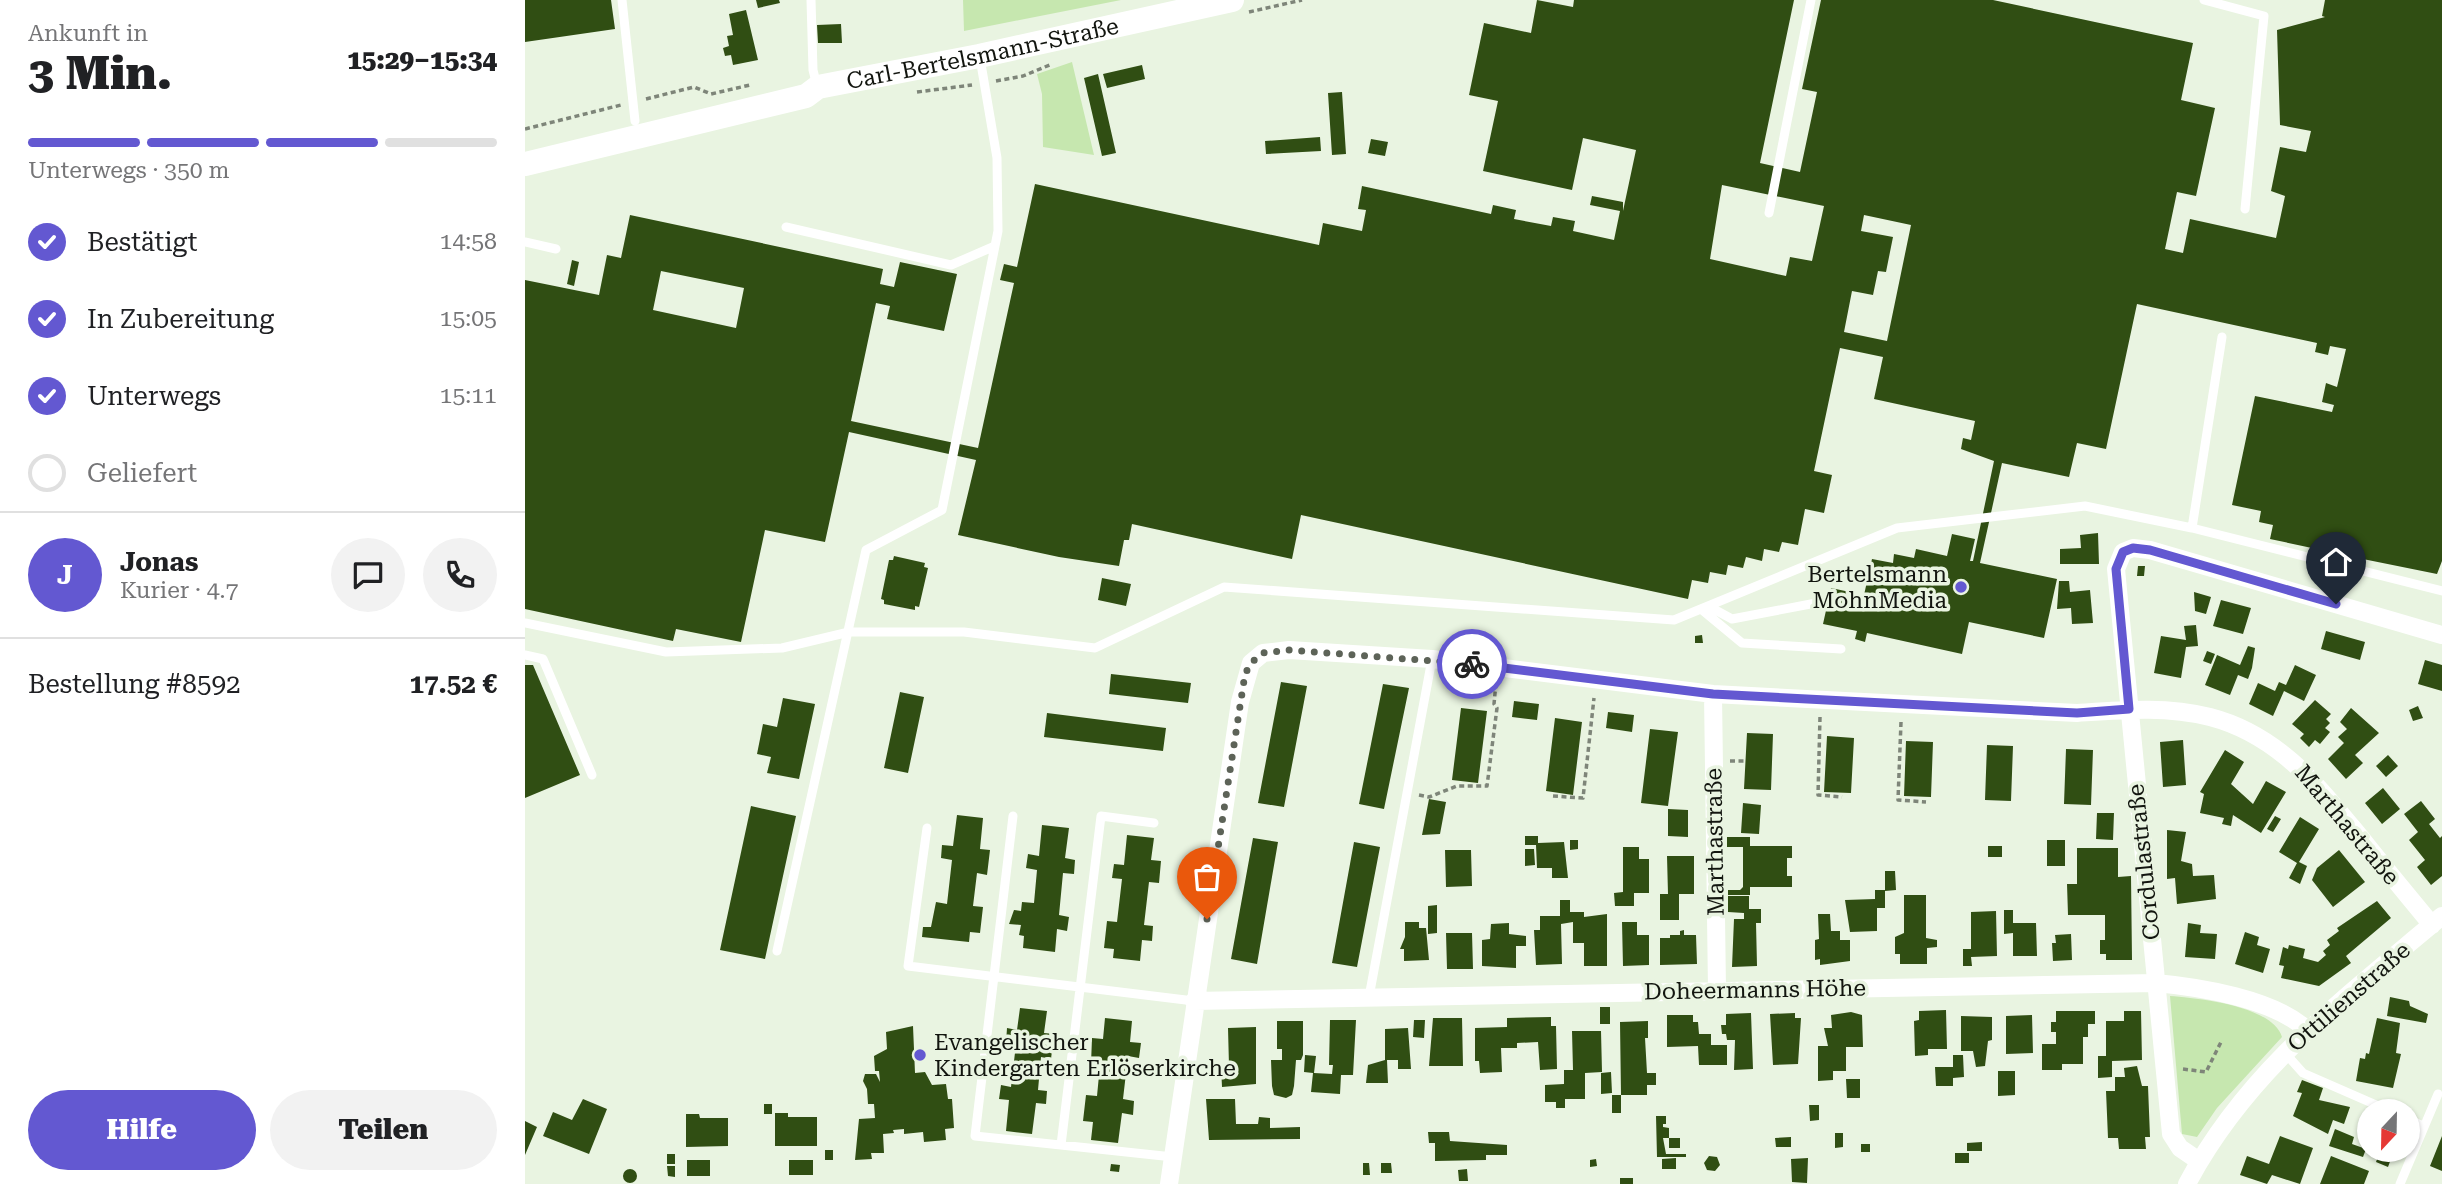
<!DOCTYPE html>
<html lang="de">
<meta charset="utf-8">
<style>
body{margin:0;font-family:"Roboto Serif",serif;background:#f2f2f2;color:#202124;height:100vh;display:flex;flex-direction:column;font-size:26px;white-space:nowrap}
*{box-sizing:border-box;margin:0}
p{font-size:23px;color:#757577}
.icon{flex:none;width:38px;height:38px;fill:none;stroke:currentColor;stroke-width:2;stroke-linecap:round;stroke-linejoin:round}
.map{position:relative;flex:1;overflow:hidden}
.details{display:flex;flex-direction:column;background:#fff;width:525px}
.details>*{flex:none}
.needle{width:46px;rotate:202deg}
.buttons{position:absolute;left:1832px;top:1099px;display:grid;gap:14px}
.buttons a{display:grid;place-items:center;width:63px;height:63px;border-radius:50%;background:#fff;box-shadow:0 2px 5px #0004;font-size:35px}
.pin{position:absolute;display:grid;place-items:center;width:60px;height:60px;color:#fff;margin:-72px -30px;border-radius:50% 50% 50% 0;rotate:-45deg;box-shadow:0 0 7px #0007}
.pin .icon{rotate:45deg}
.courier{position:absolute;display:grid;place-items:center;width:70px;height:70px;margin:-35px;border:5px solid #6358d1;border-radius:50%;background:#fff;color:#222;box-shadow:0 2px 9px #0007}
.overview em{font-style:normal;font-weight:800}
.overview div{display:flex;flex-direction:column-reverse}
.overview{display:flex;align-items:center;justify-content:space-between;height:119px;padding:0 28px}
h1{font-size:46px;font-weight:800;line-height:52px}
.bar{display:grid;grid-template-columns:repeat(4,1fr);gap:10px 7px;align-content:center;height:84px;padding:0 28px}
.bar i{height:9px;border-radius:5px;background:#e0e0e0}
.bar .active{background:#6358d1}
.bar p{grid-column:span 4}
.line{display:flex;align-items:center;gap:18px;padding:0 28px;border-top:2px solid #e0e0e0}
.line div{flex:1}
.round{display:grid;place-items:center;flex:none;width:74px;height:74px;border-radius:37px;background:#f2f2f2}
ol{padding:0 28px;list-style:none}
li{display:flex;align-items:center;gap:21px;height:77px}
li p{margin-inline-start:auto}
li .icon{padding:7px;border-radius:50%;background:#6358d1;color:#fff;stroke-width:4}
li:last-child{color:#757577}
li i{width:38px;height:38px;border:4px solid #e0e0e0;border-radius:50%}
.primary-button{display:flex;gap:14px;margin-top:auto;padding:14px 28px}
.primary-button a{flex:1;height:80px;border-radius:42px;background:#6358d1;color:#fff;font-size:28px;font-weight:800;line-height:80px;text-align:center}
.primary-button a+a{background:#f2f2f2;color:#202124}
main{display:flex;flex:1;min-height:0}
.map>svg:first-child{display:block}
</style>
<main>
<section class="details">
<div class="overview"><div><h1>3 Min.</h1><p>Ankunft in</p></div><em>15:29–15:34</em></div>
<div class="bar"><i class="active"></i><i class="active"></i><i class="active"></i><i></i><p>Unterwegs · 350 m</p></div>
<ol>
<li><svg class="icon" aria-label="check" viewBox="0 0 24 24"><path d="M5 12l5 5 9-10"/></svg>Bestätigt<p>14:58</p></li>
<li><svg class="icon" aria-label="check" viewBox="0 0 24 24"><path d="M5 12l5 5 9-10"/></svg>In Zubereitung<p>15:05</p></li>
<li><svg class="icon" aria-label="check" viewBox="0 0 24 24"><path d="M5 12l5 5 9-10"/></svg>Unterwegs<p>15:11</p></li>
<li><i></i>Geliefert</li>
</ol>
<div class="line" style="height:126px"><b class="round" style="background:#6358d1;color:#fff">J</b><div><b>Jonas</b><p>Kurier · 4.7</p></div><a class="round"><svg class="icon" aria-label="chat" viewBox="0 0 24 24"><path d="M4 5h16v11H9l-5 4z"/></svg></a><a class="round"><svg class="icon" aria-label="phone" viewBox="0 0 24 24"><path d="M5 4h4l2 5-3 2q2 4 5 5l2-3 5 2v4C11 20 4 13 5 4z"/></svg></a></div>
<div class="line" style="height:91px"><div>Bestellung #8592</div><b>17.52 €</b></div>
<div class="primary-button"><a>Hilfe</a><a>Teilen</a></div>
</section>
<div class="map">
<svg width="1917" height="1184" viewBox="0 0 1917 1184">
<rect width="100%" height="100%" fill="#e9f4e1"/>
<!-- green -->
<path fill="#c6e7af" d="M438,0h158l-157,31z
M547,62l22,93 -51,-8 -1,-53 -5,-20z
M1645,996c28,2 103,10 112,41l-65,71 -20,29 -15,-3z"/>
<!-- building -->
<path fill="#304e13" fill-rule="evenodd" d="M0,0h86l4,29 -90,13z
M231,0h23l1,3 -22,5z
M1012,0l36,7 1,-7h220l-34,163 40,9 17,-80 -15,-3 19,-89h172l200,43 -12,57 34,8 -19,88 -19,-4 -12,57 18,4 7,-34 86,19 9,-42 -14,-5 9,-44 26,5 5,-21 -31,-6 -3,-95 48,-13 -3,-1 3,-16h117v561l-5,13 -84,-17 3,-14 -27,-6 -3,14 -56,-12 3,-14 -14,-3 2,-11 -29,-6 23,-109 77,16 2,-7 -12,-3 4,-19 11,4 9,-38 -16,-3 -2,9 -13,-3 2,-9 -180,-39 -31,145 -29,-6 -8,34 -67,-14 -22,100 77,16 -13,59 -75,-16 -7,32 -95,-21 -2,9 -10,-3 2,-8 -34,-7 8,-36 33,7 8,-36 21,4 1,-9 20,4 2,-9 31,7 5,-22 23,5 -5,22h3l21,-100 -33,-12 2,-11 8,2 4,-19 -101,-22 9,-42 -43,-9 -26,123 18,4 -8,38 -19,-4 -7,36 -16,-3 -3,10 -15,-3 -2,12 -16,-4 -3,11 -15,-3 -2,10 -16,-3 -2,11 -16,-3 -4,19 -387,-84 -9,44 -160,-35 -3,16h-5l-5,26 -60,-9 -101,-22 18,-75 -127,-28 -24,110 -60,-12 -24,112 -65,-13 -3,12 -148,-32v-329l74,15 8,-40 14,3 9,-43 253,54 -3,15 14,3 6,-25 57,12 -13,57 -57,-12 3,-13 -14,-3 -25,118 127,27 36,-165 -14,-3 4,-16 13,3 18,-83 284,61 4,-22 39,8 4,-21 -8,-1 4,-23 129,28 2,-9 23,5 -2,9 37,7 2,-9 22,4 -2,10 41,9 6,-29 -30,-6 2,-9 31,6v9l13,-61 -53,-12 -11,52 -89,-19 15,-70 -29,-6 15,-72 47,10zM1197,185l102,21 -12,55 -22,-4 -4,19 -76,-17zM1339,215l47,10 -24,116 -43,-9 8,-41 21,4 5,-24 8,1 7,-35 -32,-6zM136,271l83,17 -8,40 -83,-18z
M221,10l12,50 -25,5 -2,-10 -6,1 -2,-8 6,-2 -2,-10 6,-1 -4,-21z
M316,24l1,19h-24l-1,-18z
M617,65l3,14 -38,9 -4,-14z
M573,74l18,79 -14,3 -18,-78z
M817,92l4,62 -14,1 -4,-62z
M795,137l1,14 -55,3 -1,-13z
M846,139l17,3 -3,14 -17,-3z
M47,260l7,2 -5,24 -7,-2z
M1573,533l1,31h-39v-15l21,-1 -1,-13z
M369,556l31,7 -1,4 4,1 -9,39 -4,-1v4l-31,-6v-4l-3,-1 8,-39h4z
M1613,566h7l-1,10h-7z
M577,578l29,6 -5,22 -28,-6z
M1534,581h10l1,11 20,-2 3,33 -21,1 -1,-16 -14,1z
M1669,592l17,5 -5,17 -11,-3z
M1696,600l30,8 -8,26 -30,-8z
M1671,625l2,21 -12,1 -5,31 -27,-5 7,-37 25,4 -2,-14z
M1801,631l39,11 -5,18 -39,-11z
M1177,635l1,8h-8v-7z
M1723,646l7,2 -3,20 -4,11 -10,-4 -8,20 -25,-10 12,-30 23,10z
M1682,651l8,3 -4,10 -8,-3z
M1900,660l17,5v26l-24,-7z
M0,665h8l47,110 -55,23z
M1770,665l21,10 -12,26 -20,-10 -11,25 -24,-12 9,-21 17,8 4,-9 7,3z
M586,674l80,9 -3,20 -79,-9z
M756,682l26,4 -23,121 -26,-4z
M858,684l26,4 -25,121 -25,-5z
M375,692l24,5 -16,76 -24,-5z
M258,698l32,6 -16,75 -32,-6 4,-16 -14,-3 6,-30 14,3z
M1790,700l16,14 -5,5 4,4 -5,5 5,4 -10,12 -5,-4 -6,7 -9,-9 4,-4 -12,-10z
M989,701l25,3 -2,16 -25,-3z
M1893,706l5,12 -10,3 -4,-11z
M936,708l26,3 -9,72 -26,-3z
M1826,708l28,25 -24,22 8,8 -17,16 -18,-20 16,-16 -6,-6 9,-8 -7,-7z
M1083,712l26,3 -2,17 -26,-4z
M522,713l119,15 -3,23 -119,-14z
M1030,718l27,4 -9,73 -27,-4z
M1125,729l28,3 -10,74 -27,-3z
M1222,733l26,1 -2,56 -27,-1z
M1302,736l27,2 -3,55 -27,-1z
M1658,740l3,45 -23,2 -3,-45z
M1381,741l27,1 -2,55 -27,-1z
M1462,745l26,1 -2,55 -26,-1z
M1541,749l27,1 -2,55 -27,-1z
M1700,750l19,12 -13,22 22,20 13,-23 20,11 -25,41 -28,-18 -2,11 -9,-2 2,-6 -24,-5 4,-19 -4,-2z
M1863,755l10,11 -12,11 -10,-11z
M1858,788l17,21 -18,15 -17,-21z
M904,799l17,3 -6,32 -18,1z
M1896,801l14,18 -6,5 11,14 2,-2v40l-11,9 -14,-18 8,-7 -16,-20 9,-8 -14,-18z
M1218,803l18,2 -2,29 -18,-1z
M226,806l45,10 -31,143 -45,-9z
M1143,809l20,1v27l-20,-1z
M1572,813h17l-1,27 -17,-1z
M432,815l26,3 -3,31 10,1 -3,25 -10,-2 -4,33 10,1 -3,26 -10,-1 -1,10 -47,-5 1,-10h8l5,-25 11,2 5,-44 -11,-2 1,-13 11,1z
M1750,816l6,3 -8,13 -6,-3z
M1775,817l19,12 -20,33 8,4 -7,18 -11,-6 8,-15 -18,-11z
M517,825l27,3 -4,30 10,2 -1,14 -11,-1 -4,42 10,2 -2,14 -10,-2 -2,23 -32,-4 1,-12 -5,-1 2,-10 -12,-1 5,-14 7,1 1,-9 12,1 3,-33 -11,-2 2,-14 11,2z
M1642,830l19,2 -5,29 11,3 1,12 21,-1 2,24 -39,5 -2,-26 -8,1z
M602,835l27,3 -3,22 10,1 -2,22 -10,-1 -5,43 9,1 -1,15 -10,-1 -2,21 -27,-3 1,-9 -10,-1 3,-27 10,1 5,-43 -10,-1 2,-14 10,1z
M1000,836h13v7l26,-1 4,36h-16v-10h-15l-1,-23h-11z
M1202,837h23v9h42v12h-5v18h5v11h-42v8h-22v-5h12l3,-3v-40h-16z
M728,838l25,4 -21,122 -26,-5z
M1045,840h8v9l-8,1z
M1522,840h18v26h-18z
M829,842l26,5 -23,120 -25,-4z
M1463,846h14v11h-14z
M1098,847h16v12h10v34h-15v13h-19l-1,-13 9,-1z
M1552,848h41v29l13,-1 1,84h-26v-6h-6v-14h5v-25h-37l-1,-31h10z
M1000,849h9l1,16 -10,1z
M920,850h26l1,36 -26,1z
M1814,850l26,32 -32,25 -21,-27 5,-12z
M1142,856h27v38h-15v26h-19v-26h8z
M1360,871h10l1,19 -11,1z
M1350,890h10v18h-8v23l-27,1 -5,-32 30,-1z
M1379,895h22v43l11,2v7l-10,1v16h-27v-10h-5v-17l9,-4z
M1203,896h21v13h12v14h-5l1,43 -25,1 2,-48h10v-6l-16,-1z
M1035,900h10v12h14v5l23,-3v52h-23v-23h-11v-21l-12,2 1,40 -26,1 -2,-35h6v-14h20z
M1852,901l14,17 -45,38 5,7 -32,23 -38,-8 3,-12 -5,-1 4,-18 5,2 1,-4 16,4 -2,9 15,4 8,-7 -3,-4 7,-6 -3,-5 12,-9 -2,-3z
M912,905v28l-9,1v-28z
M1479,910h9v13h23l1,33h-24v-23l-9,1z
M1471,911l1,45 -26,1 1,9h-9v-17h8v-37z
M1293,914h12l1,17h9v9h10v21l-30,4v-6l-5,1v-20l4,-1z
M880,922h14v6h7l3,32 -25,1v-12h-4l5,-12z
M1097,922h15v13h12v30l-26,1z
M984,923v11l17,2v10h-10v22l-34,-2v-26l8,-1 1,-15z
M1663,923l13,2 -1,8 17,1 -2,25 -30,-2z
M1159,930v5h12l1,29 -37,1v-27h10v-3h10v-4z
M1720,932l14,5 -2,8 13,4 -7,24 -28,-9z
M921,933h26l1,36h-26z
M1546,934l1,26 -19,1 -1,-18h4l-1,-8z
M1865,997l19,4 1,5 18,8 -2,9 -39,-7z
M1075,1007h10v17h-10z
M495,1008l27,3 -3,22 10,1 -3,25 -10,-2 -3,33 9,1 -1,13 -10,-1 -4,31 -26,-3 3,-31 -10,-1 2,-14 10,2 5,-43 -10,-1 1,-15 10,2z
M1421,1010l1,39h-19v6l-13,1 -1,-35 5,-1v-9z
M1531,1011h39v13h-7v13h-5v27h-21v6h-20v-26h14v-12h-5v-10h5z
M1599,1011h17l1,49 -30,1v16l-14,1v-22h8v-35h18z
M1326,1012l11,3 1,32h-17v24h-13v9l-15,1v-35h10l-4,-18h8l-1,-13z
M1226,1013l2,56 -19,1 1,-30h-8l-1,-6h-4l-1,-9h5v-11z
M1270,1013v5h6l-3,46 -25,1 -3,-51z
M1142,1015h26v7h5l1,12h12v11h16v20h-28l-1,-19 -31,1z
M1507,1015l1,38 -27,1v-38z
M1436,1016l31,1v23l-4,1 -3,25 -9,1 -3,-16h-12z
M1026,1017v9h5l1,43 -17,1 -2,-28 -21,1v5h-16l1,24 -22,1 -1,-12h-4v-33l32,-1v-9z
M580,1018l27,3 -2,21 11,1 -2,15 -11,-2 -5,43 11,2 -1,14 -11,-2 -4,30 -27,-3 2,-18 -10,-1 3,-26 11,1 3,-31 -9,-1 1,-26 11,1z
M908,1018h29l1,48h-34z
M1852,1018l23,5 -4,30 5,1 -8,34 -37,-7 4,-23 5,1 1,-6 3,1z
M805,1020h26l-3,55h-12l-1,19 -29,-2 2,-19 -9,-1 1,-17 11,1 -2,17 18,1 1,-9h-4z
M889,1020h11l-1,18 -11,-1z
M752,1021h26v34l-2,5h-5l-2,26 -2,9 -6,3 -12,-3 -2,-9 -1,-26h11v-11h-5z
M1123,1021v17h-3l2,35h9v12h-9v10h-26v18h-9v-18h9l-1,-73z
M388,1026l2,47 10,-1 7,13 14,-1 2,15h4l2,29 -9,1 1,11 -22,2 -1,-10 -19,2v-5l-11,1 1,3 -11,1 1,19h-13l1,6 -17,1 4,-41 16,-1 -1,-14h-6l-1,-15 -4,-8 2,-7h11l4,8 -1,-11h-4l-1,-15 13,-7 -1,-17z
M731,1027v57l-34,3 -1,-21h8l-1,-38z
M883,1028l3,41h-13v-9h-11l1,23h-22l2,-18 17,-5v-31z
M1047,1031h29l1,41 -17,1v26h-20v9h-9v-6h-11v-17l19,-1v-14h9z
M1428,1055h10l1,22 -11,1v8h-17l-1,-19h18z
M1612,1066l5,20h6l2,51h-5l1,12h-27l-1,-11h-10l-2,-47h9v-14h10l-1,-9z
M1473,1071h17v24l-17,1z
M1086,1072l1,21 -11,1v-21z
M1321,1079h14v19h-13z
M1777,1080l21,8 -4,12 31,7 -6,17 -11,-4 -5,14 -35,-18 9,-23 -5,-1z
M58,1099l24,10 -18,45 -46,-18 10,-24 19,8z
M681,1099h29l1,25h22l1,-7 11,1v10l30,-1v12l-91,1z
M239,1104h8v10h-8z
M1284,1105h10v15l-9,1z
M250,1113h13v4h29v29h-42z
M161,1114h13l1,4h28v28l-42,1z
M1131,1116h10v8h-3v3l6,1v10h-6l3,16h20v3h-29z
M0,1121l12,6 -12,28z
M1810,1129l19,8 -2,7 14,5 -3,8 -34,-11z
M903,1132h21l1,9 57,4v10h-21v5l-51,1v-18h-6z
M1310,1133h8v14l-8,1z
M1755,1136l33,12 -13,36 -28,-9 -5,9 -27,-9 7,-19 22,8z
M1917,1136v35l-12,-5z
M1266,1137v10h-15l-1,-9z
M1144,1138h11v10h-11z
M1457,1142v9h-15v-8z
M1336,1144h9v8h-9z
M300,1150h8v10h-8z
M1855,1151l12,5 -4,11 -12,-5z
M1430,1153h14v10h-14z
M142,1154h8v10h-8z
M1184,1156l8,1 3,8 -5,6 -8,-1 -3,-7z
M1806,1156l38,15 -5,13h-44z
M1151,1158v11h-14v-10z
M1283,1158l-1,25 -15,-1 -1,-23z
M1071,1159l1,7 -7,1v-7z
M162,1160h23v16h-23z
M264,1160h24v15h-24z
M838,1163h6l1,12h-7z
M856,1163h10l1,10h-11z
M586,1164l9,1 -1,7 -9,-1z
M142,1166h8v11l-7,-1z
M98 1176a7 7 0 1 1 14 0a7 7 0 1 1-14 0Z
M942,1169l1,12h-9l-1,-11z
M1095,1178h13v6h-13z"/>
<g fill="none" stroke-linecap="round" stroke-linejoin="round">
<!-- path -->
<path stroke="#7e8579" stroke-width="3.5" stroke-dasharray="5 3.5" stroke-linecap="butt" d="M724,12l53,-12
M471,81l27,-5 29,-12
M392,92l55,-7
M121,99l48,-12 17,7 39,-9
M0,129l96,-24
M1295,717l-2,78 24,2
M1376,722l-3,78 28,2
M1205,761h15
M894,795l10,2 28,-11h30l10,-78 -3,-4 2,-21
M1028,796l30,2 11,-100
M1658,1069l23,3 15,-30"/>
<!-- lane -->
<path stroke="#fff" stroke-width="9" d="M97,0l13,121
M286,0l2,70 4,16
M1679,0l60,16 -19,193
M1244,213l42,-213
M261,227l165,38 44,-19
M0,242l31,7
M1667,528l30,-191
M1183,606l24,13 89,-17
M1176,609l41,34 99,6
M0,623l141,29 116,-4 67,-16h115l131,16 129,-61 450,33 223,-92 188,-22 107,22 250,63
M0,655l18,4 49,116
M488,816l-38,320 198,21
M402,828l-19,138 286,35
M252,951l89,-401 76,-40 56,-279 -1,-73 -17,-100
M844,997l63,-338
M1760,1053l18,20 87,38
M1883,1119l15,7
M536,1145l40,-329 53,7
M1875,1184l38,-90"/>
<!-- street -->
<path stroke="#fff" stroke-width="18" d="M1188,694l4,296
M669,1001l962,-18c44,4 117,16 150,46
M1674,1161l-19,-13 -9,-14 -55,-565 7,-17 10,-4 17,2 292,85
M644,1184l71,-482 11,-39 12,-10 26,-3 143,9 281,35 364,19c45,-3 89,-7 133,4 69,18 108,69 151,121 23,29 47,58 71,87
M1662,1184c60,-114 159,-187 255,-268"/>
<!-- secondary -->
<path stroke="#fff" stroke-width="24" id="s1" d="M0,164l281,-68 12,-9 161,-31 253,-56"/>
</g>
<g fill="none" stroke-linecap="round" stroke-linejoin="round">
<!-- done -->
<path stroke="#5d6358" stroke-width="7" stroke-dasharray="0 12.6" d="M682,919l38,-245 6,-11 12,-10 26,-3 183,14"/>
<!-- route -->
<path stroke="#6358d1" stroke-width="9" d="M947,664l241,30 364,19 52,-4 -13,-140 7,-17 10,-4 17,2 186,54"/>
</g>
<!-- markers -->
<g fill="#6358d1" stroke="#e9f4e1" stroke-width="2.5">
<circle cx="1436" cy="587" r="7"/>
<circle cx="395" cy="1055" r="7"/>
</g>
<g text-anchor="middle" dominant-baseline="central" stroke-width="7" stroke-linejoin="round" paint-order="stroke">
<!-- street labels -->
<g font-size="23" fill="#12150f" stroke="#e9f4e1">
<text stroke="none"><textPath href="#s1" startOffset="472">Carl-Bertelsmann-Straße</textPath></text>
<text transform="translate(1822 825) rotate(50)">Marthastraße</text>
<text transform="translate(1190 842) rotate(-91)">Marthastraße</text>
<text transform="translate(1619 862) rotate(-96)">Cordulastraße</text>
<text transform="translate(1230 990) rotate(-1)">Doheermanns Höhe</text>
<text transform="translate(1824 997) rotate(-41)">Ottilienstraße</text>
</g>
<!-- poi labels -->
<g font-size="23" fill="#12150f" stroke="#e9f4e1" text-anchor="end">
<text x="1422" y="574">Bertelsmann<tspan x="1422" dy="26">MohnMedia</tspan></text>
<text x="409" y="1042" text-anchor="start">Evangelischer<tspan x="409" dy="26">Kindergarten Erlöserkirche</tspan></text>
</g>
</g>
</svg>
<div class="buttons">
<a><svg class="needle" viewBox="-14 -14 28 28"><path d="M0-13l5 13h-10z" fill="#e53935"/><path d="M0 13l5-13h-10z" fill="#757577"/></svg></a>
</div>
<div class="pin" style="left:682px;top:919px;background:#ea580c"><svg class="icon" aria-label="bag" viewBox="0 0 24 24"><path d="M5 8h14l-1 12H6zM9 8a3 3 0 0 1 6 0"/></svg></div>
<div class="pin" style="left:1811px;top:604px;background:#1f2937"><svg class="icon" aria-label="home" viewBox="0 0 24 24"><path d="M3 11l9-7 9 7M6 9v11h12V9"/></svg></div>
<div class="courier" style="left:947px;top:664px"><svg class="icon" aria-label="bike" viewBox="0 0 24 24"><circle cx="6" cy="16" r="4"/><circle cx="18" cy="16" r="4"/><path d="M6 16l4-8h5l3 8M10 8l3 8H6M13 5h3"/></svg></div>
</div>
</main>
